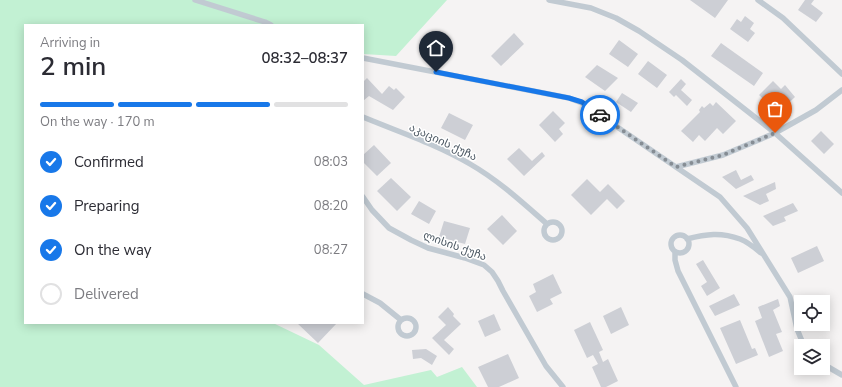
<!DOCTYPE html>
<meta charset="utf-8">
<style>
body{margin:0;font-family:"Nunito Sans","Noto Sans Georgian",sans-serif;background:#f7f7f7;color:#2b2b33;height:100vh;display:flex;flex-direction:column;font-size:15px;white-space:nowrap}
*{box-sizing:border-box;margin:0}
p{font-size:13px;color:#7c7c81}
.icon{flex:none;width:22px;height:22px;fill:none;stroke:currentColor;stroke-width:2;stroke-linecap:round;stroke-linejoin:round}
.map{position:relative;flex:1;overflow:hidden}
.drawer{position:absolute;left:24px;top:24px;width:340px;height:300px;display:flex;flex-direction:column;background:#fff;border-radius:0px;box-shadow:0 2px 10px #0003}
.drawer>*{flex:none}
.controls{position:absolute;left:794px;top:295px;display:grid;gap:8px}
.controls a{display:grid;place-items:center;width:36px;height:36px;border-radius:0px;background:#fff;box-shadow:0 2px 10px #0003;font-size:20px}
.pin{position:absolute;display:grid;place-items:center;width:34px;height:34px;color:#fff;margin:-41px -17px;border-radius:50% 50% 50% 0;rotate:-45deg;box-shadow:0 0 4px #0007}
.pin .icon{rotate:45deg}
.courier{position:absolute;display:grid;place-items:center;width:40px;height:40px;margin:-20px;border:3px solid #1878e9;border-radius:50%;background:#fff;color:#222;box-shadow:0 1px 5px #0007}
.headline em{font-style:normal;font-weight:600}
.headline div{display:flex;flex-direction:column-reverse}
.headline{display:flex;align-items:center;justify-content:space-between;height:68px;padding:0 16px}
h1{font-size:26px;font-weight:600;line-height:30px}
.bar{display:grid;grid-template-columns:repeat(4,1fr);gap:6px 4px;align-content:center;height:48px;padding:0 16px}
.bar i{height:5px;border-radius:3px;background:#e1e1e2}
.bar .current{background:#1878e9}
.bar p{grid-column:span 4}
ol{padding:0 16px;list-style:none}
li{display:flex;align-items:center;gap:12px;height:44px}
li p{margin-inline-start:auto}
li .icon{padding:4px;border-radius:50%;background:#1878e9;color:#fff;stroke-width:4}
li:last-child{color:#7c7c81}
li i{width:22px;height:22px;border:2px solid #e1e1e2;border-radius:50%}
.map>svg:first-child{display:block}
</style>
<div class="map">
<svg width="842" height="387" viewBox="0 0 842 387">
<rect width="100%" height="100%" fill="#f5f3f3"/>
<!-- green -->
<path fill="#c2f1d3" d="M0,0h447l-51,56 -33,-2v-29h-338v298h248l46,22 45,40 67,-15 6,7 25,-10 15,20h-477z"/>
<!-- building -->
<path fill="#cdcfd5" d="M690,0h38l-13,18z
M805,0h9l-3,4 12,9 -7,9 -18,-12z
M745,16l9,7 -4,6 5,4 -7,9 -18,-13 7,-10 4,3z
M514,33l10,11 -23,22 -10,-10z
M619,40l19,14 -10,13 -19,-13z
M721,43l42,30 -9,13 -43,-30z
M648,61l19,14 -10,13 -19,-14z
M597,65l21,13 -13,13 -20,-14z
M367,78l15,16 7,-8 5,4 2,-2 9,9 -12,13 -24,-14 -6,5v-19z
M681,79l5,5 -5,6 11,10 -5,6 -11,-11 -2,2 -5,-5z
M773,81l8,8 4,-4 10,12 -17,16 -19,-18z
M622,93l16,10 -7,9 -15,-10z
M716,102l20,19 -13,13 -6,-6 -12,13 -6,-6 -6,7 -12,-11 19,-19 -1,-2 3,-4 2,2 6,-5 3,3z
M553,111l12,12 -6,6 4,5 -8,8 -16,-17z
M449,113l24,12 -8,15 -24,-12z
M821,131l13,13 -10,10 -13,-13z
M374,145l17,18 -14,13 -14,-14v-7z
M519,148l13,13 10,-9 3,4 -21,20 -17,-17z
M736,170l5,10 10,-5 3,5 -18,9 -14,-12z
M391,178l20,19 -14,14 -20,-20z
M587,179l13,13 8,-8 17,17 -8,8 -10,-10 -16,16 -20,-20z
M775,182l1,7 -10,5 3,7 -9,4 -17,-9z
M419,201l17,10 -7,13 -18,-10z
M793,203l5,8 -14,6 2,4 -13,5 -10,-10z
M502,215l15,16 -14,14 -16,-16z
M444,221l26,7 -5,16 -26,-7z
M817,246l7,15 -26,12 -7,-15z
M703,260l17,28 -13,8 -6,-10 6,-4 -11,-18z
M553,274l9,19 -12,6 3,5 -16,8 -8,-16 7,-4 -3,-8z
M734,294l6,11 -25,11 -6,-10z
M778,299l2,7 -7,4 9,22 -6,2 7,17 -14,6 -14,-36 7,-3 -4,-11z
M448,307l6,7 -1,2 8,8 -17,16 10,9 -5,6 -17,-17 14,-13 -8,-8z
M621,307l8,18 -18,9 -8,-18z
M494,314l7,16 -16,7 -7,-16z
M740,320l12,29 3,-1 3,7 -22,9 -16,-36z
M590,322l13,28 -4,2 4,10 5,-3 10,22 -12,6h-5l-9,-20 6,-3 -5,-9 -6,3 -13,-28z
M297,323h40l-19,20z
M426,349l11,7 -5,9 -11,-7 -8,1 -1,-9z
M508,354l11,24 -20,9h-11l-10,-20z"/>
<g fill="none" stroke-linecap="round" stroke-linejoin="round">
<!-- street -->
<path stroke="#c1cad2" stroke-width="5.5" d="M195,0l70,22 6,3
M549,0l42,8 25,10 23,13 43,29 93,73 67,60
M758,0l25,18 59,56
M363,58l206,40 13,5 138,94 27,31 43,69 7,32 7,17
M363,117c36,15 73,27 107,47 28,16 52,38 77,60
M676,167l47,-12 52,-22 41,-23 26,-20
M363,197l9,13 17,18 22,12 17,8 37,10 19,7 8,7 6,9 5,10 43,75 17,21
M544 231a9 9 0 1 1 18 0a9 9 0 1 1-18 0Z
M671 244a9 9 0 1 1 18 0a9 9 0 1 1-18 0Z
M687,239c19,-5 34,-7 53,0 8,3 15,9 21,14
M675,252v8l3,11 58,116
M363,294l17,9 21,17
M398 327a9 9 0 1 1 18 0a9 9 0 1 1-18 0Z
M823,364l19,11"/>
</g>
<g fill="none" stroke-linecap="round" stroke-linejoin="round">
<!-- done -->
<path stroke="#868d94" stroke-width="4" stroke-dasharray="0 7.2" d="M600,115l76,52 47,-12 52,-22"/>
<!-- route -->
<path stroke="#1878e9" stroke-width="5" d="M436,72l133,26 13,4 18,13"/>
</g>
<g text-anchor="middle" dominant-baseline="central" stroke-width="3" stroke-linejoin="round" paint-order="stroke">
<!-- street labels -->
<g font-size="11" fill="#4a5661" stroke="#fff">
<text transform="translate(443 142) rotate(25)">აკაციის ქუჩა</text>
<text transform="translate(455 246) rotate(20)">ლისის ქუჩა</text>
</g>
</g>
</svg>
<div class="controls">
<a><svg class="icon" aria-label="locate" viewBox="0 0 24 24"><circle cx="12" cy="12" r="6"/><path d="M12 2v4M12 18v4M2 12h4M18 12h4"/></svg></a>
<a><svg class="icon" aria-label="layers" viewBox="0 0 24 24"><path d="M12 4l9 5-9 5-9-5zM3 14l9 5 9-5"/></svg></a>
</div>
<div class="pin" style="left:775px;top:133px;background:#ea580c"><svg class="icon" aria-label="bag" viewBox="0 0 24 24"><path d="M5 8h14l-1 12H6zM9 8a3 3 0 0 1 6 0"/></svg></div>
<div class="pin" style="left:436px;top:72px;background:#1f2937"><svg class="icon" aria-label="home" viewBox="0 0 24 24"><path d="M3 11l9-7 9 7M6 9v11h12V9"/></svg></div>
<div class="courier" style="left:600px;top:115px"><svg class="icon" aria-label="car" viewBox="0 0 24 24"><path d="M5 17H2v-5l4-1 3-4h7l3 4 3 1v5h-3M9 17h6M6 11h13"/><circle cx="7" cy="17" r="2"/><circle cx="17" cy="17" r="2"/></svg></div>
<section class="drawer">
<div class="headline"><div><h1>2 min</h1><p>Arriving in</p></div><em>08:32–08:37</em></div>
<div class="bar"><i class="current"></i><i class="current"></i><i class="current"></i><i></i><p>On the way · 170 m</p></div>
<ol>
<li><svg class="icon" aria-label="check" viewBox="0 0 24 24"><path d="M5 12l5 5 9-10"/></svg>Confirmed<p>08:03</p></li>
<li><svg class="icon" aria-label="check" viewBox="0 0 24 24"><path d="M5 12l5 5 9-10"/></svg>Preparing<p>08:20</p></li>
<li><svg class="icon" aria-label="check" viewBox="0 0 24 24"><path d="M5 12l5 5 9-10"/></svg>On the way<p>08:27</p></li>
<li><i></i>Delivered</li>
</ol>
</section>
</div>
